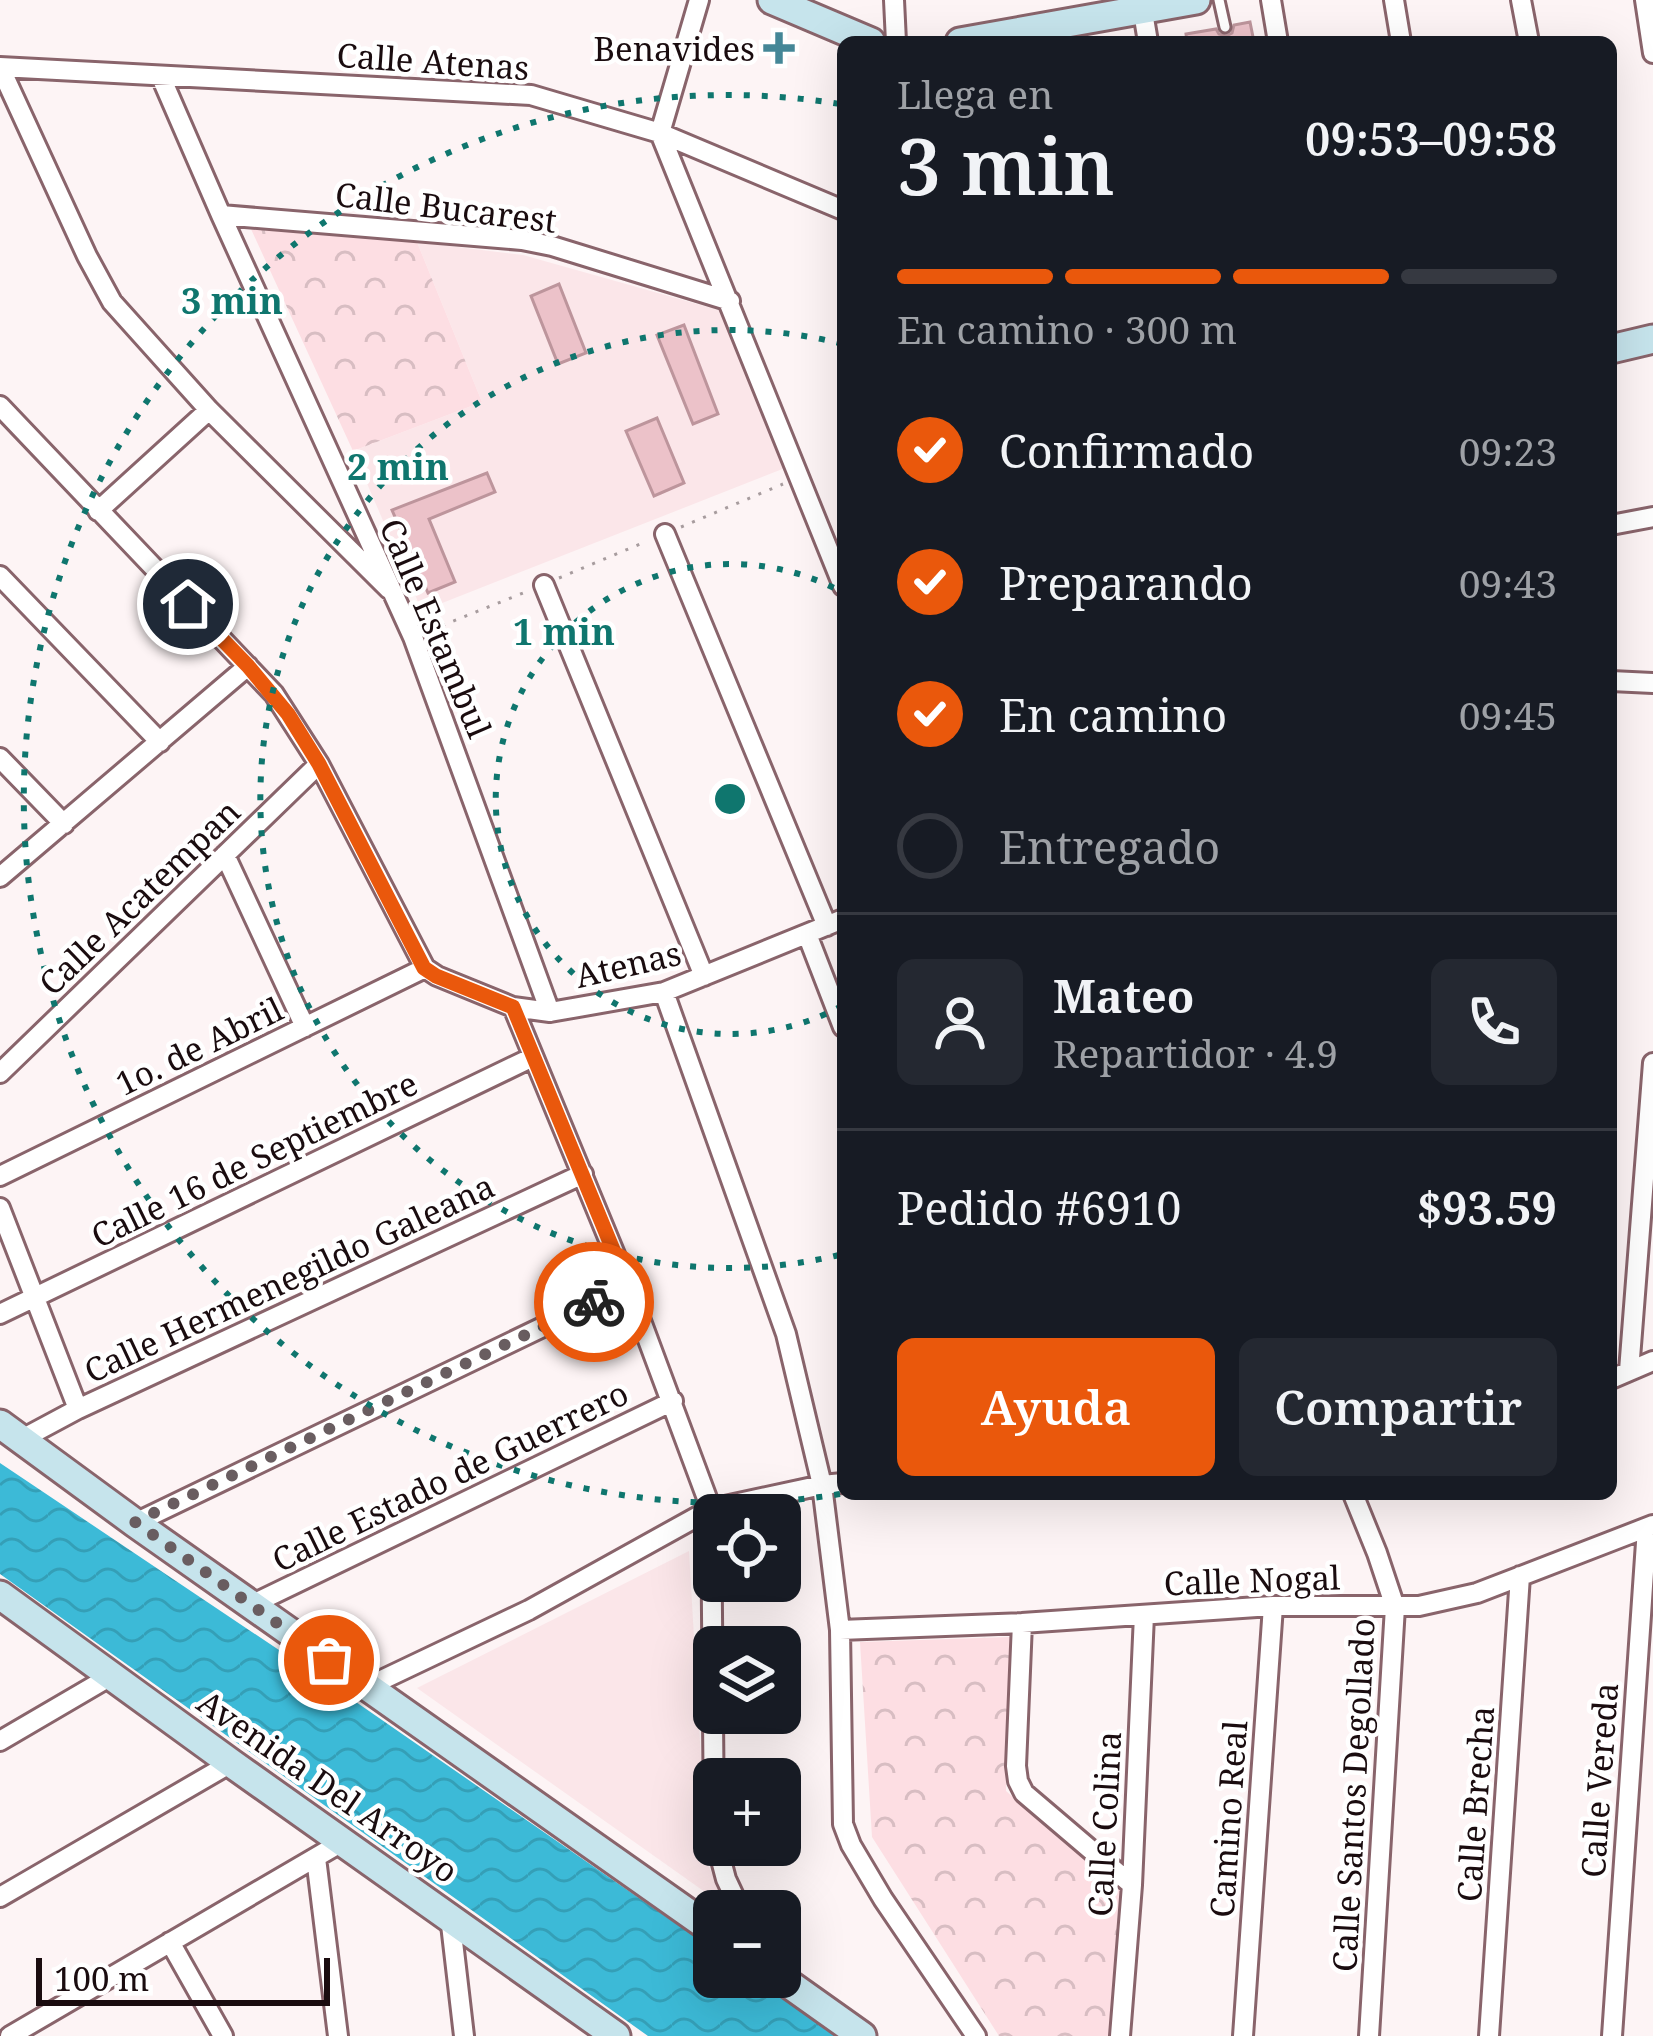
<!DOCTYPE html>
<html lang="es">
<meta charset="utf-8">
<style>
body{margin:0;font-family:"Noto Serif",serif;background:#242831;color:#f1f3f6;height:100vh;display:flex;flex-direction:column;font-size:45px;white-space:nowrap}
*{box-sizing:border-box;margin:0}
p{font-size:39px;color:#9ea1a6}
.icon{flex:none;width:66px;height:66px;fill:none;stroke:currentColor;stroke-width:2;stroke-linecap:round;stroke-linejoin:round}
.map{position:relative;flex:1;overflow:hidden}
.details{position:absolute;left:837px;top:36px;width:780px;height:1464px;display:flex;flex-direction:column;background:#171b24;border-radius:18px;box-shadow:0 12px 48px #0002}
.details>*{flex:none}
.buttons{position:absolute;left:693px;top:1494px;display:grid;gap:24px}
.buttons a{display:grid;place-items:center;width:108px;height:108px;border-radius:18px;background:#171b24;box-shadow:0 12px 48px #0002;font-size:60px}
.scale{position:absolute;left:36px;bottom:30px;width:294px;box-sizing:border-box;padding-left:12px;border:6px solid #1a0c0f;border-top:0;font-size:33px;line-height:42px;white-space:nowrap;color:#1a0c0f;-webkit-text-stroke:9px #fff;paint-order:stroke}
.pin{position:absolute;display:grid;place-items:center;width:102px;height:102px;color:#fff;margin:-51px;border:6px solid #fff;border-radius:50%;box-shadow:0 3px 12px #0007}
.courier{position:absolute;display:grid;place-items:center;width:120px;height:120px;margin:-60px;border:9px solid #ea580c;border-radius:50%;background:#fff;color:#222;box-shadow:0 3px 15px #0007}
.overview em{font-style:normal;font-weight:600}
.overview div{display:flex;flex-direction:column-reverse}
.overview{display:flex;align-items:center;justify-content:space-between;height:204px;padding:0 60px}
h1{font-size:78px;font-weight:600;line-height:90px}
.bar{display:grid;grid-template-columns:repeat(4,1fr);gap:18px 12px;align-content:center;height:144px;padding:0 60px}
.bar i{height:15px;border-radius:9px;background:#363941}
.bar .selected{background:#ea580c}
.bar p{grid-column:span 4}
.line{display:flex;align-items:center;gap:30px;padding:0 60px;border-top:3px solid #363941}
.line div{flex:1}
.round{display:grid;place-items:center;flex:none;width:126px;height:126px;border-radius:18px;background:#242831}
ol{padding:0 60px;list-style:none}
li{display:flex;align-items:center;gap:36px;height:132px}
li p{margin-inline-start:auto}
li .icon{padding:12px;border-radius:50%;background:#ea580c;color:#fff;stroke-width:4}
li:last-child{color:#9ea1a6}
li i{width:66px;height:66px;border:6px solid #363941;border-radius:50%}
.action{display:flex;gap:24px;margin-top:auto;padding:24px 60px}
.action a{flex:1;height:138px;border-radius:18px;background:#ea580c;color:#fff;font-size:48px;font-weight:600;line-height:138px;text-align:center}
.action a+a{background:#242831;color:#f1f3f6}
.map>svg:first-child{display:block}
</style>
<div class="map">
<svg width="1653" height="2036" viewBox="0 0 1653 2036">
<defs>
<pattern id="park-crowns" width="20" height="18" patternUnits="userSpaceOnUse" patternTransform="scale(3)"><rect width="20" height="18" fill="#fddee3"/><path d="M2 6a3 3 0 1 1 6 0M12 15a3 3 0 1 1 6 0" fill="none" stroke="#d8bdc2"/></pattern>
<pattern id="water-waves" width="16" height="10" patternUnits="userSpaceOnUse" patternTransform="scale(3)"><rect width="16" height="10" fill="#3cbad7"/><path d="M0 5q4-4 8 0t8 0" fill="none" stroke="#349fb7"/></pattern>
</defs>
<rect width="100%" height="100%" fill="#fdf4f5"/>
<!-- built -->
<path fill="#fbe6e9" d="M417,242l106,13 199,56 63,157 -363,143 -69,-160 129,-49z
M689,1551l18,312 22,46 -312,-221z"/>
<!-- park -->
<path fill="url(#park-crowns)" d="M251,229l166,13 65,160 -129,49z
M1010,1637l-4,154 121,105 -14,140h-114l-127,-199 -12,-195z"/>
<!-- water -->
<path fill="url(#water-waves)" d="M0,1463l343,230 371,257v27h39l83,59h-188l-648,-462z"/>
<!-- building -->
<path fill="#ecc2c9" stroke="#bd959c" stroke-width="3" d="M1250,22l4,20h-67l-1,-8 30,-5 3,5 7,2 6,-3 2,-8z
M559,284l27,69 -28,11 -27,-68z
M684,325l34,89 -25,10 -36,-89z
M657,418l27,65 -30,13 -28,-65z
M487,473l8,19 -66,27 26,63 -27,11 -36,-83z"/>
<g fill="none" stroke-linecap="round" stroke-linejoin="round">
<defs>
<path id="lane" d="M1219,0l6,27"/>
<path id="street" d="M699,0l-39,133 183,453
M894,0l2,42
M1141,0l7,42
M1271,0l7,42
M1394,0l7,42
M1521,0l8,42
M1645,0l8,53
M161,77l60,138 192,422 137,375
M221,215l301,25 30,6 178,55
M0,406l274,288 45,70 106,204
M98,511l111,-101
M1611,525l42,-8
M665,534l162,392
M0,576l160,166
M544,585l160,391
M389,589l-180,-179 -97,-108 -25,-46 -87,-189 531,28 129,38 183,77
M1611,681l42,2
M0,758l64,66
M225,855l80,172
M0,877l248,-211
M807,934l36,93
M425,968l12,8 76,31 37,5 114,-20 179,-73
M664,992l122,342 36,151 18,145 3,194 8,21 32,54 93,137
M513,1007l115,279 83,223 3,315
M0,1073l319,-309
M0,1176l425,-208
M0,1208l78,201
M0,1314l533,-257
M1629,1371l24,-308
M1611,1379l42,-18
M22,1439l56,-30 505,-235
M1353,1494l24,59 18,54 -26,429
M135,1523l493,-237
M253,1604l420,-203
M1022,1623l-6,143 2,15 6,12 108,92
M840,1630l182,-7 251,-17h146l58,-13 176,-68
M367,1687l162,-77 182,-101 111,-24 21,-2
M0,1741l111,-65
M717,1845l9,34 15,32
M316,1858l22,178
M0,1897l231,-134
M450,1916l14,120
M170,1942l53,94
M10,2036l332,-194
M1120,2036l12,-151 12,-270
M1243,2036l30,-430
M1489,2036l31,-460
M1612,2036l35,-508"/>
<path id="secondary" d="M772,0l99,42
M960,42l236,-42
M1611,349l42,-10
M0,1424l135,99 579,408
M0,1595l231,168 385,273
M779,1977l83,59"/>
</defs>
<!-- lane casing -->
<use href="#lane" stroke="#89646b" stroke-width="15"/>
<!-- street casing -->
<use href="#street" stroke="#89646b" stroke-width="24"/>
<!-- secondary casing -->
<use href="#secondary" stroke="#89646b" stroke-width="33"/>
<!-- path -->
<path stroke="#a79c9e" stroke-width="3" stroke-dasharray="3 9" stroke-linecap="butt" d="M681,527l102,-43
M559,578l86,-36
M431,630l97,-39"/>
<!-- lane -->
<use href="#lane" stroke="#fff" stroke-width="9"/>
<!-- street -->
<use href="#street" stroke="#fff" stroke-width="18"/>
<!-- secondary -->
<use href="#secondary" stroke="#c6e4ec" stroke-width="27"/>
</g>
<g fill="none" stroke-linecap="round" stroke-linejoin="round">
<!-- done -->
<path stroke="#695d60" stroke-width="12" stroke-dasharray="0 21.6" d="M329,1660l-194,-138 459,-220"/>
<!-- route -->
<path stroke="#ea580c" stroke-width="15" d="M188,604l60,62 40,48 31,50 105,204 12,8 77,31 115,279 -34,16"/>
</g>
<!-- distance rings -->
<g fill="none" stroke="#0f766e" stroke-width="6" stroke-dasharray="6 12">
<path d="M842 1006A235 235 0 1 1 842 592"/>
<path d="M839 1255A469 469 0 1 1 839 343"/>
<path d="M840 1494A704 704 0 1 1 840 104"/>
</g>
<!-- markers -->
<path fill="#448797" stroke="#fff" stroke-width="4.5" d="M773 30h12v12h12v12h-12v12h-12v-12h-12v-12h12z"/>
<g text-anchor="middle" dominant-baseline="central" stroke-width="9" stroke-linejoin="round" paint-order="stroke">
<!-- poi labels -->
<g font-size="33" fill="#1a0c0f" stroke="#fff" text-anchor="end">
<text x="755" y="48">Benavides</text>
</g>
<!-- street labels -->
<g font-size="33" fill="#1a0c0f" stroke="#fff">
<text transform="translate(433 61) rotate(4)">Calle Atenas</text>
<text transform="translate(446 207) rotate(7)">Calle Bucarest</text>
<text transform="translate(436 628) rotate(67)">Calle Estambul</text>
<text transform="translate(139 897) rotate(-44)">Calle Acatempan</text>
<text transform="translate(628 964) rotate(-13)">Atenas</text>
<text transform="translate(199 1046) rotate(-26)">1o. de Abril</text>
<text transform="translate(254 1159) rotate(-26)">Calle 16 de Septiembre</text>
<text transform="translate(289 1278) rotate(-25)">Calle Hermenegildo Galeana</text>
<text transform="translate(450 1476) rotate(-26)">Calle Estado de Guerrero</text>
<text transform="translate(1252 1580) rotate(-2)">Calle Nogal</text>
<text transform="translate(1599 1780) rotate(-86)">Calle Vereda</text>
<text transform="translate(328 1786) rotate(35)">Avenida Del Arroyo</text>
<text transform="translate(1353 1795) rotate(-87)">Calle Santos Degollado</text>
<text transform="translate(1475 1804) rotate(-86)">Calle Brecha</text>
<text transform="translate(1228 1819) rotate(-86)">Camino Real</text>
<text transform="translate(1104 1824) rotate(-87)">Calle Colina</text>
</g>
</g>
<circle cx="730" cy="799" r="18" fill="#0f766e" stroke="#fff" stroke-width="6"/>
<g font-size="36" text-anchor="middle" font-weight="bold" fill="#0f766e" stroke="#fff" stroke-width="9" stroke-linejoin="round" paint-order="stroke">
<text x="232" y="314">3 min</text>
<text x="398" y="480">2 min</text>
<text x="564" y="645">1 min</text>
</g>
</svg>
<div class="buttons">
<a><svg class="icon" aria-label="locate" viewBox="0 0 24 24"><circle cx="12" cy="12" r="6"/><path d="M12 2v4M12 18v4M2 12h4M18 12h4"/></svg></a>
<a><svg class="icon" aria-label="layers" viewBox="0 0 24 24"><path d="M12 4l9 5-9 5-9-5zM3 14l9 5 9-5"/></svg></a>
<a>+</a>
<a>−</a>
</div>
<div class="scale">100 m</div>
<div class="pin" style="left:329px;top:1660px;background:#ea580c"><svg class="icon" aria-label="bag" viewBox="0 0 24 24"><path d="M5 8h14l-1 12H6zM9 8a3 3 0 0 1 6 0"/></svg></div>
<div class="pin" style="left:188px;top:604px;background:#1f2937"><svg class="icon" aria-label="home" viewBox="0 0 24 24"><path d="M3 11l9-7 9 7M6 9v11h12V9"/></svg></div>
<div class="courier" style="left:594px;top:1302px"><svg class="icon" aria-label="bike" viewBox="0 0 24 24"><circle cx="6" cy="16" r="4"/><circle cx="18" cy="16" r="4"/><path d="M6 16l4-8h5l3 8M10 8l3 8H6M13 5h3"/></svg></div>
<section class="details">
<div class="overview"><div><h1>3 min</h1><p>Llega en</p></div><em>09:53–09:58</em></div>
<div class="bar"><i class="selected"></i><i class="selected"></i><i class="selected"></i><i></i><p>En camino · 300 m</p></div>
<ol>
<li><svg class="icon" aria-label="check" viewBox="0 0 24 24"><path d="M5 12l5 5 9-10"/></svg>Confirmado<p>09:23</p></li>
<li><svg class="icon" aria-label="check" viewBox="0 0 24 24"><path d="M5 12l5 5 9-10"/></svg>Preparando<p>09:43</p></li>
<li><svg class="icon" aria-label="check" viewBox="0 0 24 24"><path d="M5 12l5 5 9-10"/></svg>En camino<p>09:45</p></li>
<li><i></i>Entregado</li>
</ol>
<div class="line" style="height:216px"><a class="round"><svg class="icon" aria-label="person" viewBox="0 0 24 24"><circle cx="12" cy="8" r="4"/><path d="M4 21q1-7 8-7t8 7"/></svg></a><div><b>Mateo</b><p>Repartidor · 4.9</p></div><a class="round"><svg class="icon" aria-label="phone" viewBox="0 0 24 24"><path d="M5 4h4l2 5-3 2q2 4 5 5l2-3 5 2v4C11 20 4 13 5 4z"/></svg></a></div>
<div class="line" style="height:156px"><div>Pedido #6910</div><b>$93.59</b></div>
<div class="action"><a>Ayuda</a><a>Compartir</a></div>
</section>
</div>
